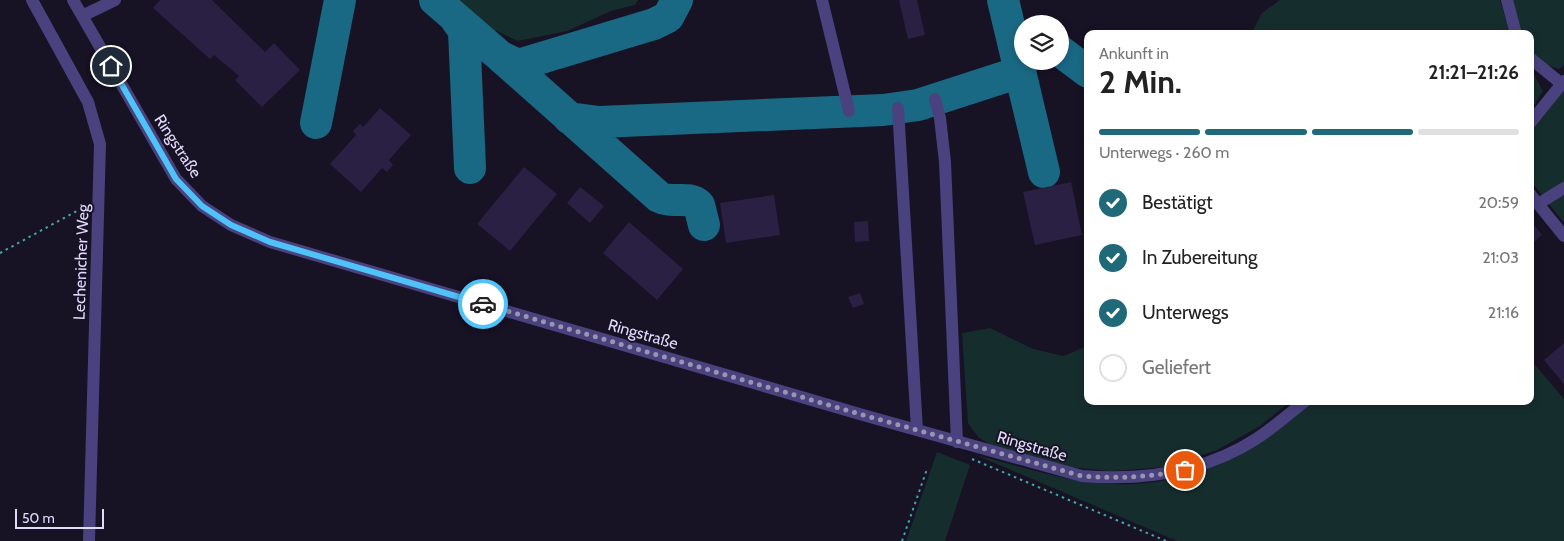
<!DOCTYPE html>
<html lang="de">
<meta charset="utf-8">
<style>
body{margin:0;font-family:Cabin,sans-serif;background:#f2f2f2;color:#222;height:100vh;display:flex;flex-direction:column;font-size:19px;white-space:nowrap}
*{box-sizing:border-box;margin:0}
p{font-size:16px;color:#767676}
.icon{flex:none;width:28px;height:28px;fill:none;stroke:currentColor;stroke-width:2;stroke-linecap:round;stroke-linejoin:round}
.map{position:relative;flex:1;overflow:hidden}
.drawer{position:absolute;left:1084px;top:30px;width:450px;height:375px;display:flex;flex-direction:column;background:#fff;border-radius:10px;box-shadow:0 2px 8px #0003}
.drawer>*{flex:none}
.buttons{position:absolute;left:1014px;top:15px;display:grid;gap:10px}
.buttons a{display:grid;place-items:center;width:55px;height:55px;border-radius:50%;background:#fff;box-shadow:0 2px 8px #0003;font-size:25px}
.scale{position:absolute;left:15px;bottom:12px;width:89px;box-sizing:border-box;padding-left:5px;border:2px solid #e0dafb;border-top:0;font-size:14px;line-height:18px;white-space:nowrap;color:#e0dafb;-webkit-text-stroke:4px #171224;paint-order:stroke}
.pin{position:absolute;display:grid;place-items:center;width:42px;height:42px;color:#fff;margin:-21px;border:2px solid #fff;border-radius:50%;box-shadow:0 1px 5px #0007}
.courier{position:absolute;display:grid;place-items:center;width:50px;height:50px;margin:-25px;border:4px solid #4fc3f7;border-radius:50%;background:#fff;color:#222;box-shadow:0 1px 6px #0007}
.overview em{font-style:normal;font-weight:700}
.overview div{display:flex;flex-direction:column-reverse}
.overview{display:flex;align-items:center;justify-content:space-between;height:85px;padding:0 15px}
h1{font-size:32px;font-weight:700;line-height:38px}
.bar{display:grid;grid-template-columns:repeat(4,1fr);gap:8px 5px;align-content:center;height:60px;padding:0 15px}
.bar i{height:6px;border-radius:4px;background:#e0e0e0}
.bar .on{background:#1f6979}
.bar p{grid-column:span 4}
ol{padding:0 15px;list-style:none}
li{display:flex;align-items:center;gap:15px;height:55px}
li p{margin-inline-start:auto}
li .icon{padding:5px;border-radius:50%;background:#1f6979;color:#fff;stroke-width:4}
li:last-child{color:#767676}
li i{width:28px;height:28px;border:2px solid #e0e0e0;border-radius:50%}
.map>svg:first-child{display:block}
</style>
<div class="map">
<svg width="1564" height="541" viewBox="0 0 1564 541">
<rect width="100%" height="100%" fill="#171224"/>
<!-- green -->
<path fill="#162d2e" d="M453,0h185l-3,5 -24,6 -44,20 -49,10 -35,-16z
M1280,0h220l10,34h-259l11,-21z
M1512,0h52v65l-5,4 -17,-5 -12,-13v-17h-10z
M1530,67l13,24 -13,21z
M1564,90v133l-34,-43v-48z
M990,328l43,21 31,7 23,-10 1,55h203l-31,25 -43,24 -50,17 -56,4 -43,-4 -76,-21 -14,-9 -10,-14 -6,-90z
M1530,359l34,40v142h-387l-201,-86c40,10 81,24 123,28 82,8 155,-26 213,-82h218z
M937,452l33,13 -25,76h-39z"/>
<g fill="none" stroke-linecap="round" stroke-linejoin="round">
<!-- taxiway -->
<path stroke="#1a6984" stroke-width="32" d="M435,0l66,57 17,8 136,-41 14,-7 9,-17
M1003,0l41,172
M455,18l9,13 6,137
M1060,51l28,21
M501,57l158,140c13,7 29,-2 40,8l5,20
M569,118l30,4 284,-12 35,-5 102,-33
M316,123l24,-123"/>
</g>
<!-- building -->
<path fill="#2a2043" d="M160,0h52l53,52 9,-9 26,27 -38,37 -27,-27 4,-4 -25,-21 -4,4 -57,-51z
M899,0h18l8,35 -17,4z
M380,108l31,27 -22,25 4,5 -6,7 -5,-4 -21,24 -31,-28 26,-29 -3,-4 7,-7 3,3z
M524,167l33,27 -47,57 -33,-27z
M1071,182l11,53 -47,10 -12,-53z
M580,187l24,19 -14,17 -23,-20z
M774,195l6,40 -54,8 -6,-40z
M1530,220l12,15 -12,10z
M868,221l1,20 -14,1 -1,-20z
M629,222l54,47 -26,31 -54,-47z
M860,293l4,11 -11,4 -5,-11z
M1564,343v41l-20,-24z"/>
<g fill="none" stroke-linecap="round" stroke-linejoin="round">
<!-- path -->
<path stroke="#3ea8aa" stroke-width="2" stroke-dasharray="2.5 4" stroke-linecap="butt" d="M0,253l86,-47
M972,459l194,82
M902,541l25,-72"/>
<!-- minor -->
<path stroke="#49427e" stroke-width="12" d="M32,0l56,102 12,42 -11,397
M73,0l103,179 26,27 29,19 39,17 593,173 219,61c61,5 121,-3 174,-37 17,-11 33,-25 49,-38
M822,0l27,111
M1507,0l9,34
M82,16l33,-16
M1530,58l32,26
M935,99l5,19 5,44 12,280
M898,108l19,322
M1530,123l34,-42
M1530,194l34,42
M1538,204l26,-16"/>
</g>
<g fill="none" stroke-linecap="round" stroke-linejoin="round">
<!-- done -->
<path stroke="#9a94b0" stroke-width="5" stroke-dasharray="0 9" d="M483,304l380,111 219,61c36,3 68,1 103,-6"/>
<!-- route -->
<path stroke="#4fc3f7" stroke-width="6" d="M111,66l65,113 26,27 29,19 39,17 213,62"/>
</g>
<g text-anchor="middle" dominant-baseline="central" stroke-width="4" stroke-linejoin="round" paint-order="stroke">
<!-- street labels -->
<g font-size="16" fill="#e0dafb" stroke="#171224">
<text transform="translate(178 146) rotate(57)">Ringstraße</text>
<text transform="translate(81 262) rotate(-88)">Lechenicher Weg</text>
<text transform="translate(643 334) rotate(16)">Ringstraße</text>
<text transform="translate(1032 446) rotate(16)">Ringstraße</text>
</g>
</g>
</svg>
<div class="buttons">
<a><svg class="icon" aria-label="layers" viewBox="0 0 24 24"><path d="M12 4l9 5-9 5-9-5zM3 14l9 5 9-5"/></svg></a>
</div>
<div class="scale">50 m</div>
<div class="pin" style="left:1185px;top:470px;background:#ea580c"><svg class="icon" aria-label="bag" viewBox="0 0 24 24"><path d="M5 8h14l-1 12H6zM9 8a3 3 0 0 1 6 0"/></svg></div>
<div class="pin" style="left:111px;top:66px;background:#1f2937"><svg class="icon" aria-label="home" viewBox="0 0 24 24"><path d="M3 11l9-7 9 7M6 9v11h12V9"/></svg></div>
<div class="courier" style="left:483px;top:304px"><svg class="icon" aria-label="car" viewBox="0 0 24 24"><path d="M5 17H2v-5l4-1 3-4h7l3 4 3 1v5h-3M9 17h6M6 11h13"/><circle cx="7" cy="17" r="2"/><circle cx="17" cy="17" r="2"/></svg></div>
<section class="drawer">
<div class="overview"><div><h1>2 Min.</h1><p>Ankunft in</p></div><em>21:21–21:26</em></div>
<div class="bar"><i class="on"></i><i class="on"></i><i class="on"></i><i></i><p>Unterwegs · 260 m</p></div>
<ol>
<li><svg class="icon" aria-label="check" viewBox="0 0 24 24"><path d="M5 12l5 5 9-10"/></svg>Bestätigt<p>20:59</p></li>
<li><svg class="icon" aria-label="check" viewBox="0 0 24 24"><path d="M5 12l5 5 9-10"/></svg>In Zubereitung<p>21:03</p></li>
<li><svg class="icon" aria-label="check" viewBox="0 0 24 24"><path d="M5 12l5 5 9-10"/></svg>Unterwegs<p>21:16</p></li>
<li><i></i>Geliefert</li>
</ol>
</section>
</div>
